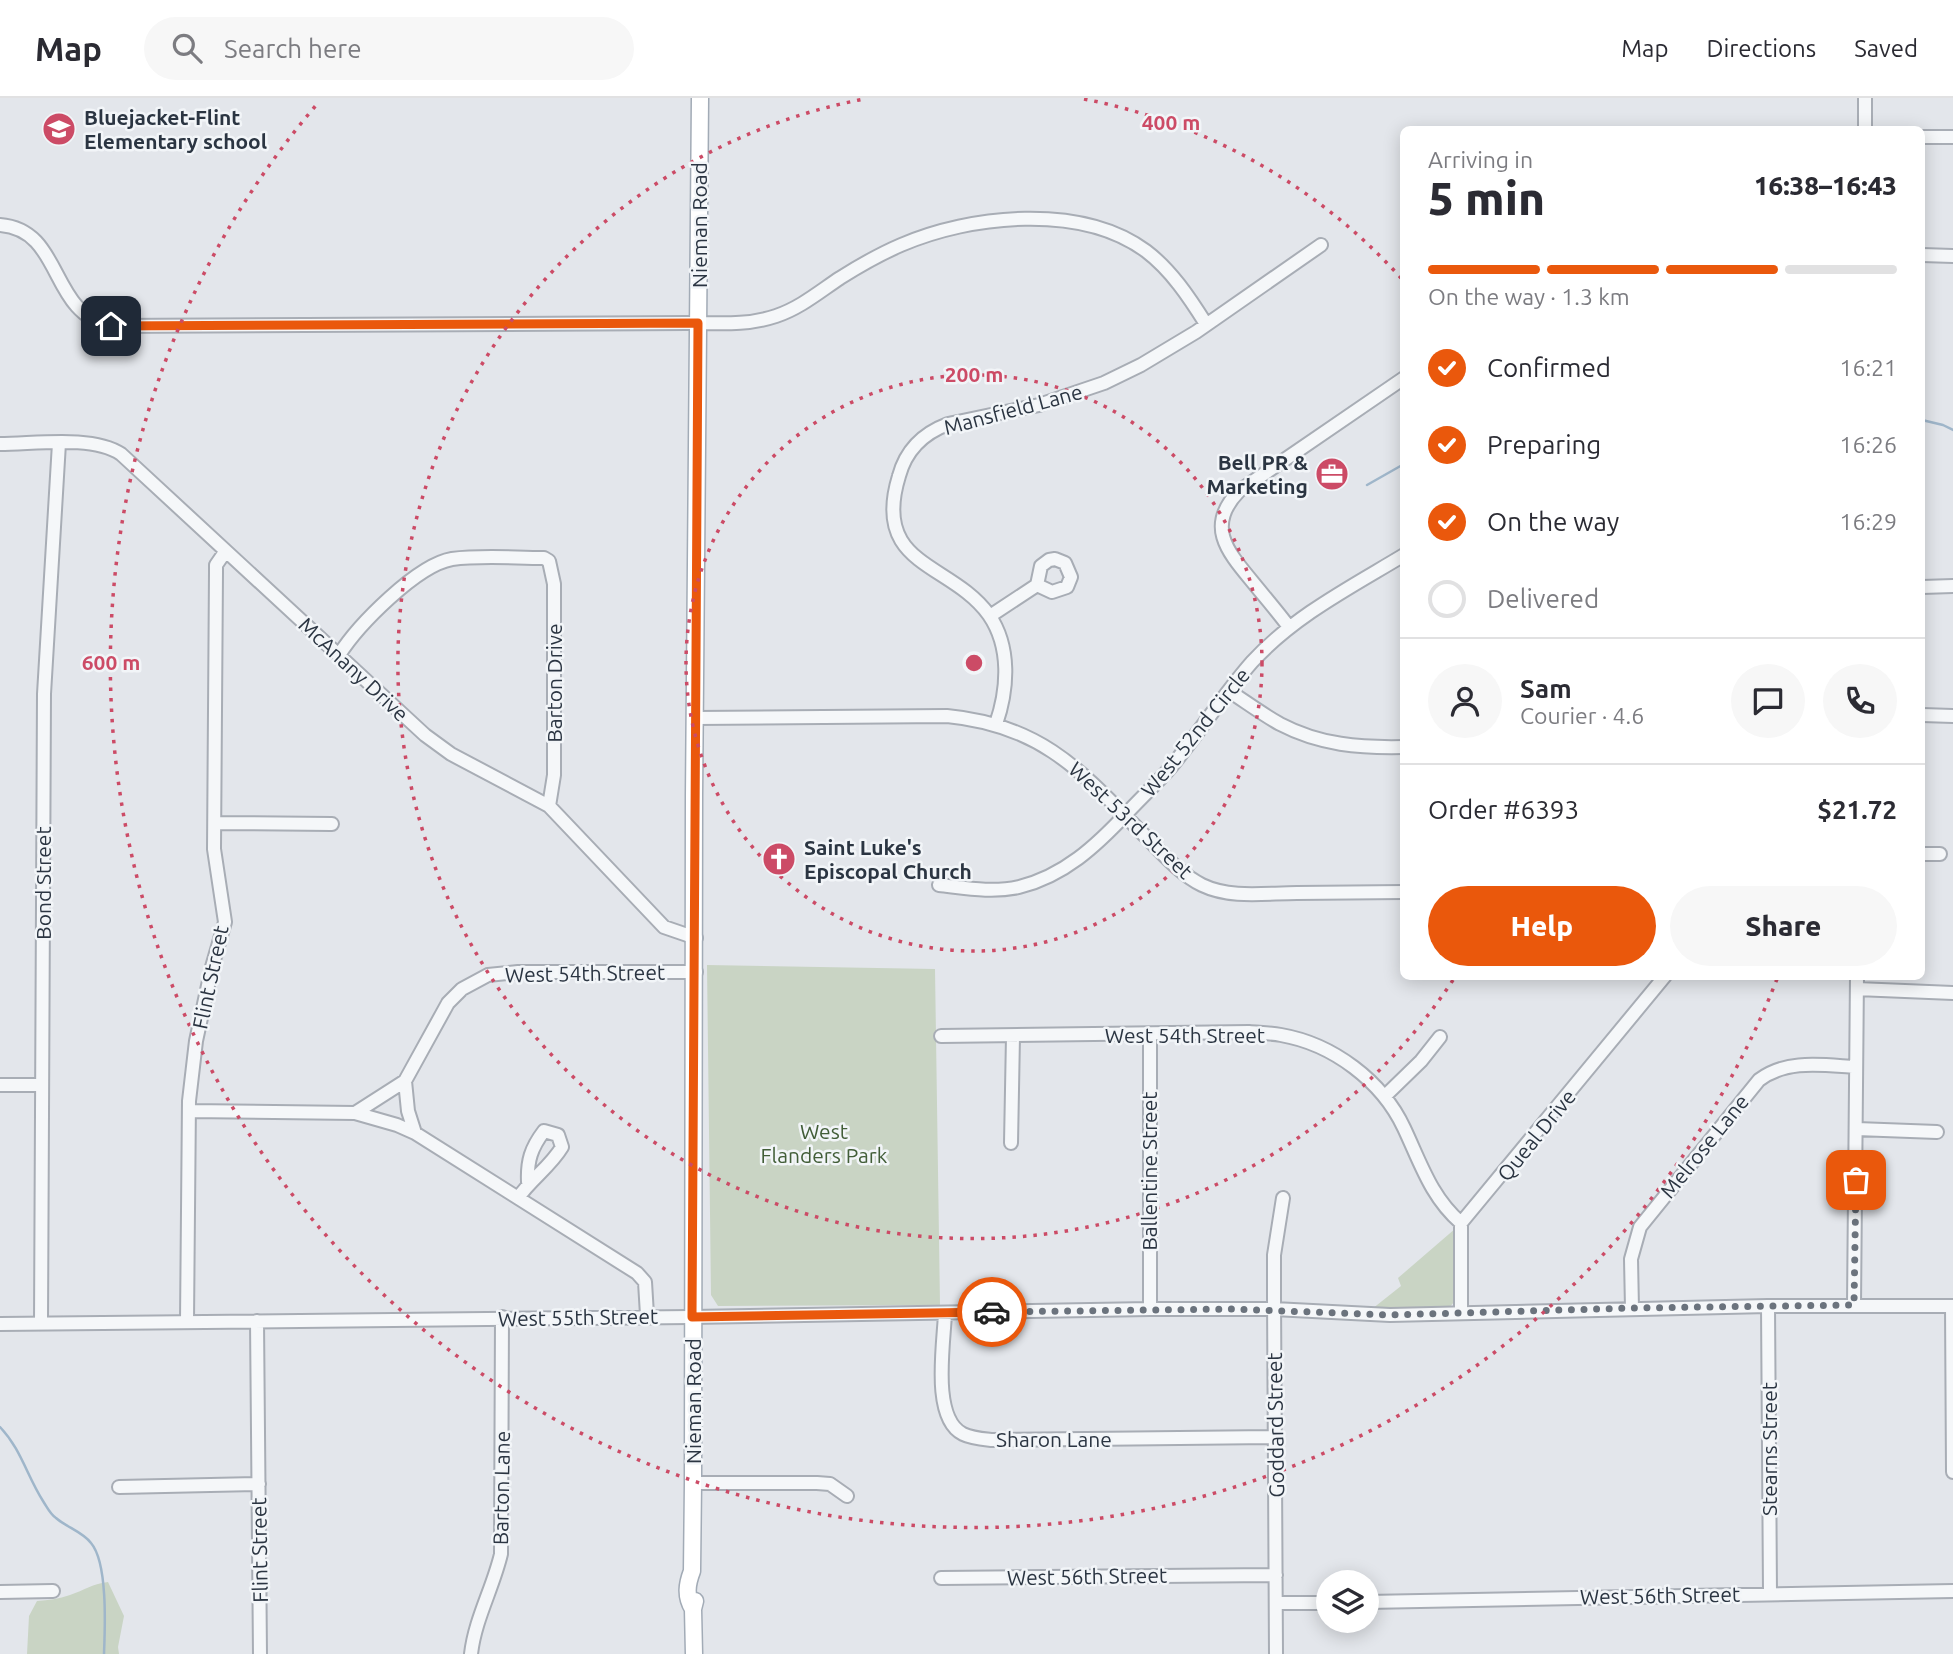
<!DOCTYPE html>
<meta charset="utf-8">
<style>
body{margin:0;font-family:Ubuntu,sans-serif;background:#f7f7f7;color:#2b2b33;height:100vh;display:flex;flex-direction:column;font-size:26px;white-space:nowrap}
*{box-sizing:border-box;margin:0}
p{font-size:23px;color:#7c7c81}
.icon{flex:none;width:38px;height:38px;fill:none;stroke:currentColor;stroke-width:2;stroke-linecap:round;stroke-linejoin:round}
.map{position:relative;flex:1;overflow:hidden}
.side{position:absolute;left:1400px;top:28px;width:525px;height:854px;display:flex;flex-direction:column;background:#fff;border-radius:10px;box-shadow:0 4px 18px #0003}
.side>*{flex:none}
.fabs{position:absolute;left:1316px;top:1472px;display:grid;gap:14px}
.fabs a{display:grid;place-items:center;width:63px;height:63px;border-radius:50%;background:#fff;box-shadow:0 4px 18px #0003;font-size:35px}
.pin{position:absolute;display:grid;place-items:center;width:60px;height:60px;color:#fff;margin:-30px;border-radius:14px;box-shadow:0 4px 10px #0006}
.courier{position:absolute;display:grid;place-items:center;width:70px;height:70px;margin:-35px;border:5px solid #ea580c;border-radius:50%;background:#fff;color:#222;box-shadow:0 2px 9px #0007}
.head em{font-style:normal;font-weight:800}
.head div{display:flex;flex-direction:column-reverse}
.head{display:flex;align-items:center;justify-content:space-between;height:119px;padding:0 28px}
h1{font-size:46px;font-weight:800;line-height:52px}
.bar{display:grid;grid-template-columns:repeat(4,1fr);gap:10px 7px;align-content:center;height:84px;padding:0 28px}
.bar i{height:9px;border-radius:5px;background:#e1e1e2}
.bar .on{background:#ea580c}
.bar p{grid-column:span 4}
.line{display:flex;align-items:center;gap:18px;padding:0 28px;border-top:2px solid #e1e1e2}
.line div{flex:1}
.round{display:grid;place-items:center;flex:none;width:74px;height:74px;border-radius:37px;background:#f7f7f7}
ol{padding:0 28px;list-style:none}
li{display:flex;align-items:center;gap:21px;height:77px}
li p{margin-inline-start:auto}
li .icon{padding:7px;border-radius:50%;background:#ea580c;color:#fff;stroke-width:4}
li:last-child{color:#7c7c81}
li i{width:38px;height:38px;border:4px solid #e1e1e2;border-radius:50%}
.primary-button{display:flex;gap:14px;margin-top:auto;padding:14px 28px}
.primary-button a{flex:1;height:80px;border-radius:42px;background:#ea580c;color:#fff;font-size:28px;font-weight:800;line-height:80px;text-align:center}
.primary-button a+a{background:#f7f7f7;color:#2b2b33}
header{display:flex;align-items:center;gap:42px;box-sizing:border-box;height:98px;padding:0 35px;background:#fff;border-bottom:2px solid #e1e1e2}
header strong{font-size:33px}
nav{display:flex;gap:38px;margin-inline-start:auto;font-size:24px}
.search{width:490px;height:63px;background:#f7f7f7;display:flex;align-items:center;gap:18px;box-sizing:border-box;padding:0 24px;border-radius:38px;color:#7c7c81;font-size:26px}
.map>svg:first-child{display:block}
</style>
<header>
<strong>Map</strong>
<div class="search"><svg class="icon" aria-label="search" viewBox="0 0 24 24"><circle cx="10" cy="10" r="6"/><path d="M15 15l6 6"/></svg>Search here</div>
<nav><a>Map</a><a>Directions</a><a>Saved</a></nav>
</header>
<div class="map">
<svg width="1953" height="1556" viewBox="0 0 1953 1556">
<rect width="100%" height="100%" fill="#e3e6eb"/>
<!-- green -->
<path fill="#c9d4c4" d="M707,867l228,4 5,336 -222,1 -7,-11z
M1456,1130l-2,74 -5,6 -77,1 29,-23 -3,-8z
M108,1484l16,34 -6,31 1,7h-92l2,-38 8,-15c11,-1 22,-2 33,-6 15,-5 21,-11 38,-13z"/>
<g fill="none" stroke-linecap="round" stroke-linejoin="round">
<!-- stream -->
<path stroke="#9fb6ca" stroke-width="2.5" d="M1922,322l21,5 10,5
M1367,387l37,-21
M0,1329c21,22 27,49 43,74 4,6 7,13 13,17 10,9 27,14 35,25 17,20 14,85 13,111"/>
<defs>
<path id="minor" d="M1865,0v32
M1922,39h31
M0,127c64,5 48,88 111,101l576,-3c31,0 59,3 89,-7 24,-8 43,-24 64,-38 19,-12 40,-24 61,-33 69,-30 180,-42 245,6 25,19 43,46 60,73
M1922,157l31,1
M0,346c35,0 92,-9 121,10l304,281 26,19 98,52 115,121 32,11
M1055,461l10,4 6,14 -4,10 -15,5 -15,-7 4,-19 8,-6z
M1922,489l31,-1
M990,518l47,-31
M1289,529c-12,-16 -25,-31 -38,-47 -25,-30 -45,-55 -12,-89l165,-113
M339,557c19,-30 78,-90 113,-96 30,-4 62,-1 92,-1l5,3 5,23v191l-5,31
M1229,593c17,11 33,23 51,33 40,21 80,24 124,23
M1922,617l31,1
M696,620l251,-2c96,9 136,57 199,121 17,17 34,37 56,48 29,14 64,8 95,8 35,0 71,-1 107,-1
M996,626c12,-35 15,-77 -7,-109 -38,-53 -118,-48 -90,-139 7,-26 25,-43 49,-52l91,-19 65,-22 37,-18 55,-33 125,-87
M215,725l117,1
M1922,756h18
M939,787c27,3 53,8 80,2 45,-11 77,-41 108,-74 14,-15 30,-30 44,-46 28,-34 52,-72 81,-105 42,-46 99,-75 152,-107
M1857,891l96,4
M1150,936v275
M941,938l308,-4c10,1 21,1 32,3 52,9 101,46 123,93 17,36 27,69 57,95
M405,983l3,30 7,22
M0,987h42
M1385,998l36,-35 19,-24
M189,1013l166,2 50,-32 43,-78 14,-14 26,-14 30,-3h178
M355,1015l42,12 18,8 222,140 8,9 2,33
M1857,1031l80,3
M1011,1045l2,-107
M518,1100c13,-19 32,-31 44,-51l-4,-12 -14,-4c-13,17 -17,30 -16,51
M1854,1207l3,-329
M1768,1208l2,287
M1952,1208l1,166
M1632,1210l-1,-49 9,-32 119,-147c28,-21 63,-15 96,-13
M945,1215c-1,30 -14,105 18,121 8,4 19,5 28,6l284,-3
M1461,1215v-90l204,-247
M187,1223l2,-220 7,-60 16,-74 13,-45 -11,-73 2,-277v-7l9,-13
M257,1223l3,333
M41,1225l3,-629 15,-251
M0,1226l692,-7 458,-8h124l116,6 378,-9h185
M693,1385h124l13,1 17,12
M119,1389l140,-3
M941,1480l335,-3
M0,1494l53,-1
M1367,1504l586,-11
M1276,1505h52
M471,1556c4,-35 22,-66 30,-100l1,-237
M1276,1556l-2,-358v-41l9,-57"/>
<path id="major" d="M693,1511c-8,-13 -6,-25 -1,-38l1,-88 1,-687 6,-698
M694,1556l-1,-45 2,-8"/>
</defs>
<!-- minor casing -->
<use href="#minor" stroke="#a8adb5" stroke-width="16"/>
<!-- major casing -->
<use href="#major" stroke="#a2abb6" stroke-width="19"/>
<!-- minor -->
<use href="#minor" stroke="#f5f7f9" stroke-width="12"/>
<!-- major -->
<use href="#major" stroke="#fff" stroke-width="16"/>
</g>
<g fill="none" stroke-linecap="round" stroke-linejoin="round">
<!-- done -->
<path stroke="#6b737d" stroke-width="7" stroke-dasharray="0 12.6" d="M992,1214l239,-3 159,6 242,-7 222,-3 2,-125"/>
<!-- route -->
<path stroke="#ea580c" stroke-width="9" d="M111,228l587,-3 -6,994 300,-5"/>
</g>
<!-- distance rings -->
<g fill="none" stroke="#cc4b66" stroke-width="3.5" stroke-dasharray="3.5 7">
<circle cx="974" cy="565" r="288"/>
<path d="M1453 882A575 575 0 1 1 864 1M1084 1A575 575 0 0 1 1401 180"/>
<path d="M1777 881A863 863 0 1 1 318 5"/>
</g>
<!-- icons -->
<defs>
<symbol id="school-disc" viewBox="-11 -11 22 22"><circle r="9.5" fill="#cc4b66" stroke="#f2f5f8"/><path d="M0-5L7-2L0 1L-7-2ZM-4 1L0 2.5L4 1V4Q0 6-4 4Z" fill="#fff"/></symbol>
<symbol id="office-disc" viewBox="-11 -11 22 22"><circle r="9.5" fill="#cc4b66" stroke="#f2f5f8"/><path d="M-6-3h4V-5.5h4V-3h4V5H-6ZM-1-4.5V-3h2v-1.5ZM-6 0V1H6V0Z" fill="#fff"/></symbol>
<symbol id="church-disc" viewBox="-11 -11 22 22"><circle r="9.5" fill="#cc4b66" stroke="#f2f5f8"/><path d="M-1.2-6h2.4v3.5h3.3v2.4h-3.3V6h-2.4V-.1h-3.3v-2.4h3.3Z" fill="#fff"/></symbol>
</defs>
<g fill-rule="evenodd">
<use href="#school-disc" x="40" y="12" width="38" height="38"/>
<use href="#office-disc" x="1313" y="357" width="38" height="38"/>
<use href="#church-disc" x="760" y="742" width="38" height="38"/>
</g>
<g text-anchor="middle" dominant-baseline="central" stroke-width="5" stroke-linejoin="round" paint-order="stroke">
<!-- poi labels -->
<g font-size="21" font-weight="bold" fill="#2b3542" stroke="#f2f5f8" text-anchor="start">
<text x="84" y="19">Bluejacket-Flint<tspan x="84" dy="24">Elementary school</tspan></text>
<text x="1308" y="364" text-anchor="end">Bell PR &amp;<tspan x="1308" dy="24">Marketing</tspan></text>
<text x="804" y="749">Saint Luke's<tspan x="804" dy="24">Episcopal Church</tspan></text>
</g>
<!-- street labels -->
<g font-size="21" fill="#2b3542" stroke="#f2f5f8">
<text transform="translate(699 127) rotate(-90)">Nieman Road</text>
<text transform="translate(1013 311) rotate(-15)">Mansfield Lane</text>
<text transform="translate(354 571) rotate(43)">McAnany Drive</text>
<text transform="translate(554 585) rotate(-90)">Barton Drive</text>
<text transform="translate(1195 634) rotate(-51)">West 52nd Circle</text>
<text transform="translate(1131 722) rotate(43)">West 53rd Street</text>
<text transform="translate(43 785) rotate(-90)">Bond Street</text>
<text transform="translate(585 875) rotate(-1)">West 54th Street</text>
<text transform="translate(210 879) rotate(-78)">Flint Street</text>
<text x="1185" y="937">West 54th Street</text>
<text transform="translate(1536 1037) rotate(-51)">Queal Drive</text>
<text transform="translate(1704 1048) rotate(-51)">Melrose Lane</text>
<text transform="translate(1149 1073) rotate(-90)">Ballentine Street</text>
<text transform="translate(578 1219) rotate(-1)">West 55th Street</text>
<text transform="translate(693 1303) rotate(-90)">Nieman Road</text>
<text transform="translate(1275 1327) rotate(-91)">Goddard Street</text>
<text x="1054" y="1341">Sharon Lane</text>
<text transform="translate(1769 1351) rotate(-90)">Stearns Street</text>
<text transform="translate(501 1390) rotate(-89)">Barton Lane</text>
<text transform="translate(259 1452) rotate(-91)">Flint Street</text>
<text transform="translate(1087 1478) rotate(-1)">West 56th Street</text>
<text transform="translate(1660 1497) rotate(-1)">West 56th Street</text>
</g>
<!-- park labels -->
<g font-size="21" fill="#425e38" stroke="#f2f5f8">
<text x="824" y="1033">West<tspan x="824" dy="24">Flanders Park</tspan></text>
</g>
</g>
<circle cx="974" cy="565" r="10" fill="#cc4b66" stroke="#f2f5f8" stroke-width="3.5"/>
<g font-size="21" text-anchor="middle" font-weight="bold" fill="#cc4b66" stroke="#f2f5f8" stroke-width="5" stroke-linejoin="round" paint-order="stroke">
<text x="1171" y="32">400 m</text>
<text x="974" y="284">200 m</text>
<text x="111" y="572">600 m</text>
</g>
</svg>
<div class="fabs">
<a><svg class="icon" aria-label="layers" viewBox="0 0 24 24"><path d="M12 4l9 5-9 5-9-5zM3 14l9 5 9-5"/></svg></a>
</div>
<div class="pin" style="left:1856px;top:1082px;background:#ea580c"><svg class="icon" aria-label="bag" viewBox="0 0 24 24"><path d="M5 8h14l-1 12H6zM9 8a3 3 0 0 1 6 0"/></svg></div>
<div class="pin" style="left:111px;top:228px;background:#1f2937"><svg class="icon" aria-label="home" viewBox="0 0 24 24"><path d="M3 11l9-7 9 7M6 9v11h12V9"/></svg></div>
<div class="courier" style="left:992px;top:1214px"><svg class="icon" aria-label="car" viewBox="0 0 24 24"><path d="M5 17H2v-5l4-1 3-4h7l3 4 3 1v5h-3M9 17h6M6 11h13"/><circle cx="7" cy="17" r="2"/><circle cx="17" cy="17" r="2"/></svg></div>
<section class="side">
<div class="head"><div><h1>5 min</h1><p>Arriving in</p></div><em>16:38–16:43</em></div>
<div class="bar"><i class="on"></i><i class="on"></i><i class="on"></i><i></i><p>On the way · 1.3 km</p></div>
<ol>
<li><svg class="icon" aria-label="check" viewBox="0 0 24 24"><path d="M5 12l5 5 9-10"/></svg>Confirmed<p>16:21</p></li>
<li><svg class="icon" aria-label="check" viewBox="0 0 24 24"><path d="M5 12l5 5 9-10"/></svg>Preparing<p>16:26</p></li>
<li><svg class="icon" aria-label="check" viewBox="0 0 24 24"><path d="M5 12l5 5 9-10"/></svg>On the way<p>16:29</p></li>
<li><i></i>Delivered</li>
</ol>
<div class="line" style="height:126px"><a class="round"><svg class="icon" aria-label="person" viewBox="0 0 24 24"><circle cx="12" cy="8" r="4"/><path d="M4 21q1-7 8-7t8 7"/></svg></a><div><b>Sam</b><p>Courier · 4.6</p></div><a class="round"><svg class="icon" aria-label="chat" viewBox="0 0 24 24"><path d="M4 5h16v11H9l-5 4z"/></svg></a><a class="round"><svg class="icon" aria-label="phone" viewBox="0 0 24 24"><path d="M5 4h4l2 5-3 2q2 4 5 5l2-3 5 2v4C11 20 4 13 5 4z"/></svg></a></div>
<div class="line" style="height:91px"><div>Order #6393</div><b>$21.72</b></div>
<div class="primary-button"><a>Help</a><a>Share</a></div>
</section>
</div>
